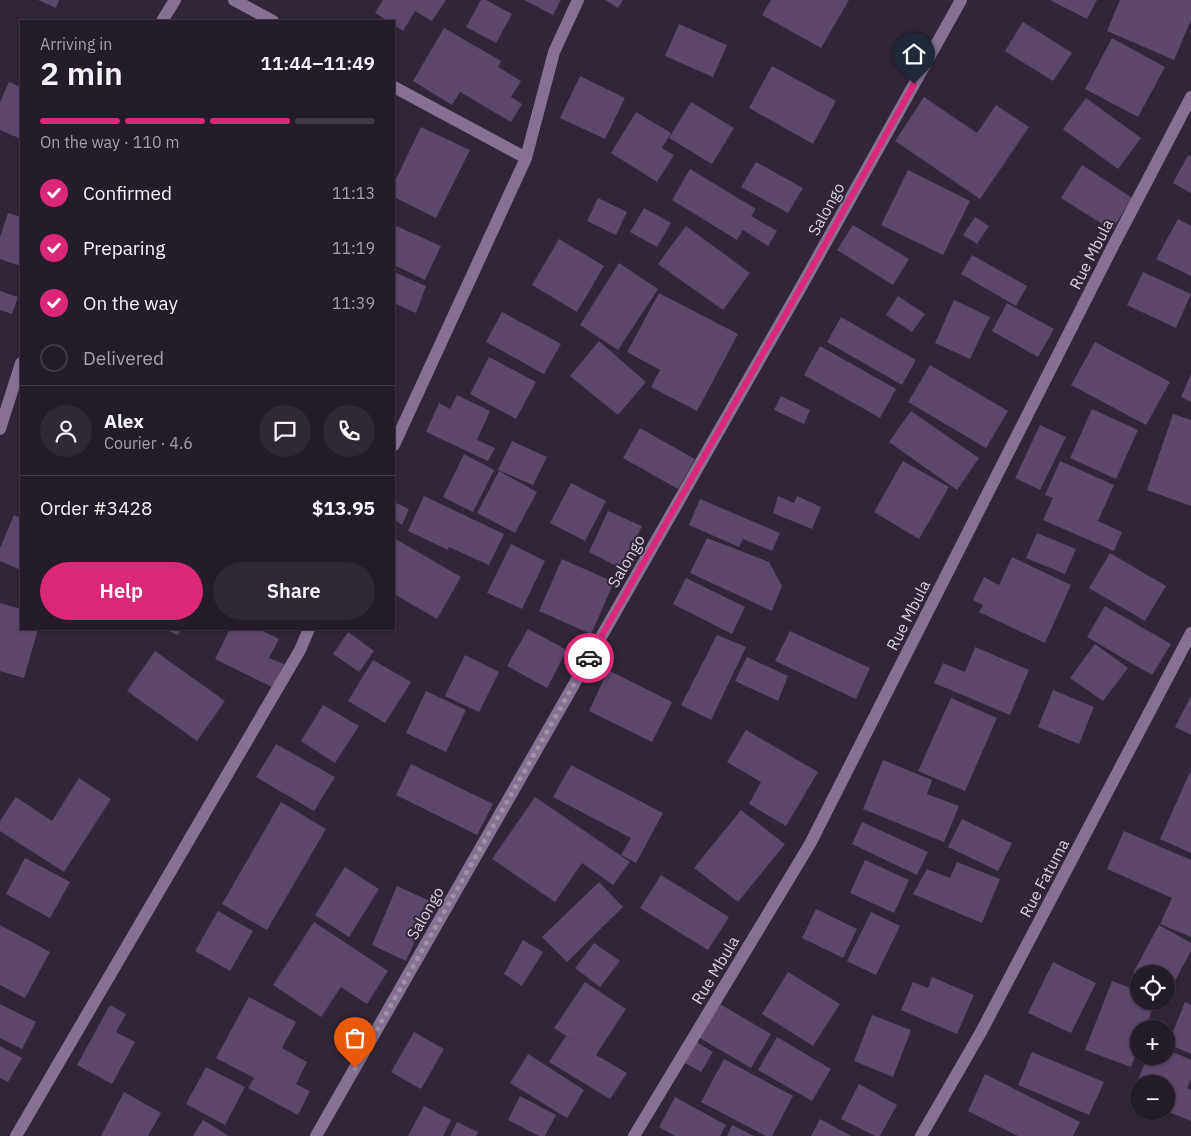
<!DOCTYPE html>
<meta charset="utf-8">
<style>
body{margin:0;font-family:"IBM Plex Sans",sans-serif;background:#302935;color:#f1f3f6;height:100vh;display:flex;flex-direction:column;font-size:19px;white-space:nowrap}
*{box-sizing:border-box;margin:0}
p{font-size:16px;color:#a3a1a8}
.icon{flex:none;width:28px;height:28px;fill:none;stroke:currentColor;stroke-width:2;stroke-linecap:round;stroke-linejoin:round}
.map{position:relative;flex:1;overflow:hidden}
.sheet{position:absolute;left:20px;top:20px;width:375px;height:610px;display:flex;flex-direction:column;background:#241c29;border-radius:0px;box-shadow:0 1px 4px #0004,0 0 0 1px #413a46}
.sheet>*{flex:none}
.buttons{position:absolute;left:1130px;top:965px;display:grid;gap:10px}
.buttons a{display:grid;place-items:center;width:45px;height:45px;border-radius:50%;background:#241c29;box-shadow:0 1px 4px #0004,0 0 0 1px #413a46;font-size:25px}
.pin{position:absolute;display:grid;place-items:center;width:42px;height:42px;color:#fff;margin:-51px -21px;border-radius:50% 50% 50% 0;rotate:-45deg;box-shadow:0 0 5px #0007}
.pin .icon{rotate:45deg}
.courier{position:absolute;display:grid;place-items:center;width:50px;height:50px;margin:-25px;border:4px solid #db2777;border-radius:50%;background:#fff;color:#222;box-shadow:0 1px 6px #0007}
.head em{font-style:normal;font-weight:600}
.head div{display:flex;flex-direction:column-reverse}
.head{display:flex;align-items:center;justify-content:space-between;height:85px;padding:0 20px}
h1{font-size:32px;font-weight:600;line-height:38px}
.bar{display:grid;grid-template-columns:repeat(4,1fr);gap:8px 5px;align-content:center;height:60px;padding:0 20px}
.bar i{height:6px;border-radius:4px;background:#413a46}
.bar .active{background:#db2777}
.bar p{grid-column:span 4}
.line{display:flex;align-items:center;gap:12px;padding:0 20px;border-top:1px solid #413a46}
.line div{flex:1}
.round{display:grid;place-items:center;flex:none;width:52px;height:52px;border-radius:26px;background:#302935}
ol{padding:0 20px;list-style:none}
li{display:flex;align-items:center;gap:15px;height:55px}
li p{margin-inline-start:auto}
li .icon{padding:5px;border-radius:50%;background:#db2777;color:#fff;stroke-width:4}
li:last-child{color:#a3a1a8}
li i{width:28px;height:28px;border:2px solid #413a46;border-radius:50%}
.cta{display:flex;gap:10px;margin-top:auto;padding:10px 20px}
.cta a{flex:1;height:58px;border-radius:30px;background:#db2777;color:#fff;font-size:20px;font-weight:600;line-height:58px;text-align:center}
.cta a+a{background:#302935;color:#f1f3f6}
.map>svg:first-child{display:block}
</style>
<div class="map">
<svg width="1191" height="1136" viewBox="0 0 1191 1136">
<rect width="100%" height="100%" fill="#302637"/>
<!-- building -->
<path fill="#5d476b" d="M38,0h21l-3,8z
M383,0h63l-14,21 -17,-10 -12,20 -9,-6v-4h-6l-13,-8z
M481,0h5l26,14 -16,29 -30,-16z
M524,0h37l-8,15z
M605,0h18l-5,8z
M771,0h78l-28,48 -59,-33z
M1050,0h47l-10,19z
M1120,0h71v20l-17,40 -67,-29z
M1023,22l49,31 -19,28 -48,-30z
M679,24l48,21 -14,32 -48,-21z
M444,28l57,33 -3,6 23,14 -10,16 11,7 -11,18 -51,-30 -8,13 -39,-24z
M1112,38l53,29 -27,50 -53,-28z
M772,66l64,35 -23,43 -64,-36z
M580,76l45,22 -20,41 -45,-21z
M9,82l12,5v52l-21,-9v-28z
M924,97l53,36 19,-28 33,22 -49,72 -85,-58z
M1086,98l55,40 -23,31 -55,-40z
M691,102l43,26 -22,36 -43,-26z
M636,112l35,21 -9,15 12,7 -17,27 -46,-29z
M421,127l49,23 -34,68 -42,-21v-14z
M1188,155l3,2v36l-18,-10z
M756,162l47,26 -15,25 -47,-26z
M1082,165l50,33 -20,32 -51,-32z
M690,169l66,40 -5,7 26,15 -9,15 -25,-16 -6,10 -65,-40z
M908,170l62,31 -27,54 -62,-30z
M598,198l29,14 -11,23 -29,-14z
M644,208l27,15 -14,24 -27,-15z
M8,213l13,4v49l-21,-7v-22z
M975,217l14,9 -12,18 -14,-9z
M1178,219l13,7v50l-35,-17z
M394,225l47,21 -16,34 -31,-15z
M853,225l56,34 -16,26 -56,-35z
M686,226l64,47 -27,37 -65,-46z
M559,239l45,27 -27,46 -45,-27z
M972,255l55,31 -11,20 -55,-32z
M619,263l39,26 -40,61 -38,-25z
M394,272l32,14 -10,27 -22,-10z
M1143,272l48,22 -15,34 -49,-23z
M0,291l18,6 -6,17 -12,-4z
M659,293l79,41 -41,77 -46,-24 9,-17 -33,-18z
M898,296l27,18 -13,18 -26,-17z
M954,300l36,17 -20,42 -35,-16z
M1007,303l47,26 -16,28 -46,-26z
M502,312l59,32 -17,30 -58,-32z
M841,317l75,43 -14,25 -75,-43z
M599,341l47,41 -28,33 -48,-39z
M1095,342l75,40 -24,43 -75,-40z
M820,346l76,43 -16,29 -76,-43z
M489,357l47,25 -20,37 -46,-25z
M930,365l78,46 -22,37 -78,-46z
M1191,374v28l-10,-5z
M457,395l33,16 -13,29 18,8 -7,13 -62,-29 13,-29 11,6z
M781,396l29,14 -6,14 -30,-14z
M1092,409l46,21 -22,49 -46,-21z
M911,411l68,47 -22,32 -68,-48z
M1173,414l18,6v86l-44,-16z
M1040,425l26,12 -26,53 -25,-12z
M640,428l55,31 -17,30 -55,-31z
M512,441l35,16 -14,28 -35,-15z
M464,454l30,16 -21,42 -30,-15z
M903,461l46,26 -30,52 -45,-27z
M1060,461l54,24 -16,36 24,11 -8,19 -71,-31 10,-22 -8,-3z
M499,471l38,21 -22,41 -38,-20z
M571,483l35,18 -21,40 -35,-18z
M424,496l80,38 -15,31 -40,-18 -1,3 -40,-19z
M778,496l16,7 3,-7 24,11 -9,22 -39,-16z
M700,499l80,34 -8,18 -29,-12 -4,8 -50,-22z
M394,502l15,7 -7,16 -8,-5z
M608,511l34,15 -20,43 -33,-17z
M14,515l7,3v52l-21,-9v-13z
M1037,533l39,16 -11,25 -39,-16z
M394,538l67,39 -24,42 -43,-25z
M707,538l62,24 13,24 -10,25 -82,-38z
M511,544l34,17 -23,48 -35,-16z
M1110,553l56,33 -21,35 -56,-33z
M1012,557l59,28 -26,58 -66,-31 4,-7 -10,-5 11,-23 15,8z
M562,559l52,23 -23,52 -52,-23z
M686,578l59,29 -13,27 -59,-30z
M0,603l21,6v20h17l-14,49 -24,-7z
M1105,606l66,38 -19,31 -65,-38z
M164,629h17l-3,6z
M230,629h29l20,10 -10,19 15,6 -12,23 -57,-28z
M528,629l39,21 -20,38 -40,-22z
M790,631l80,37 -14,31 -81,-38z
M348,632l26,19 -15,21 -26,-18z
M717,635l29,12 -35,73 -30,-15z
M1095,644l33,24 -25,33 -33,-23z
M975,647l54,23 -19,45 -76,-32 9,-20 22,9z
M155,651l70,50 -28,40 -70,-50z
M465,655l34,17 -20,40 -34,-16z
M747,657l41,19 -10,25 -43,-20z
M373,660l38,22 -26,41 -37,-22z
M608,670l64,32 -20,40 -63,-31z
M1053,690l41,17 -15,37 -41,-17z
M426,691l40,19 -20,42 -40,-19z
M1191,696v39l-16,-8z
M951,698l46,20 -32,73 -47,-20z
M323,705l36,21 -24,37 -34,-22z
M746,730l72,42 -32,54 -37,-22 12,-22 -34,-20z
M276,744l59,33 -21,34 -58,-34z
M883,760l49,20 -5,14 32,12 -15,36 -81,-33z
M411,764l82,40 -16,31 -81,-40z
M571,765l92,48 -27,50 -15,-8 10,-17 -78,-41z
M1191,770v83l-31,-14z
M79,778l32,21 -47,73 -64,-41v-10l16,-24 36,24z
M535,797l95,65 -17,23 -31,-22 -27,39 -63,-43z
M281,802l45,27 -59,101 -45,-26z
M741,810l44,34 -47,58 -44,-34z
M962,819l50,24 -14,28 -50,-24z
M862,822l66,30 -11,23 -65,-31z
M1124,831l67,29v77l-31,-13 12,-26 -65,-29z
M25,858l45,24 -20,36 -44,-24z
M865,860l44,20 -15,33 -44,-20z
M957,862l43,17 -18,44 -69,-29 14,-25 23,9z
M345,867l34,22 -30,48 -34,-22z
M661,875l68,42 -21,33 -68,-42z
M599,882l24,25 -56,55 -25,-25z
M397,886l35,16 -26,59 -34,-16z
M816,909l41,20 -14,29 -41,-20z
M218,911l35,20 -23,40 -35,-20z
M871,912l29,14 -24,49 -29,-14z
M314,922l74,49 -21,33 -26,-17 -20,30 -48,-32z
M0,925l50,27 -25,46 -25,-13z
M1159,925l32,18v8l-22,41 -3,-1v-17h-27v2l-6,-3z
M523,940l20,12 -21,34 -18,-12z
M594,943l26,18 -20,26 -25,-19z
M1053,962l43,21 -25,50 -43,-20z
M788,972l52,32 -27,42 -51,-32z
M932,977l42,18 -17,39 -56,-24 12,-28 15,6z
M1112,981l27,10v10h16l-10,28h-6v17l-8,21 -46,-17z
M585,982l41,27 -30,46 31,18 -17,26 -61,-37 17,-26 13,8 -25,-16z
M249,997l47,25 -14,26 25,14 -11,22 14,7 -12,24 -50,-27 6,-10 -38,-20z
M1185,1002l6,3v49l-23,-10z
M718,1003l53,31 -20,34 -53,-31z
M0,1004l36,18 -14,27 -22,-11z
M110,1005l16,9 -10,18 19,10 -23,42 -35,-19z
M872,1015l39,15 -18,47 -39,-16z
M414,1032l30,17 -23,40 -30,-17z
M777,1037l54,32 -19,32 -54,-31z
M695,1041l18,11 -12,20 -18,-10z
M0,1046l22,12 -14,24 -8,-4z
M1166,1049l25,11v19l-4,9 4,2v31l-25,-10v-27h-27v15l-8,-3 17,-40h18z
M1032,1052l72,30 -15,33 -71,-30z
M528,1054l56,36 -17,28 -57,-35z
M724,1059l69,37 -21,40h-6l-65,-34z
M206,1067l39,20 -20,38 -39,-21z
M985,1074l95,48 -7,14h-55l-50,-25z
M859,1084l38,21 -17,31h-5l-34,-17z
M124,1092l37,21 -13,23h-47z
M520,1096l36,19 -11,21h-6l-31,-16z
M675,1097l51,28 -6,11h-45l-16,-9z
M424,1106l27,14 -8,16h-35z
M820,1119l31,17h-40z
M203,1120l26,16h-36z
M457,1122l21,10 -2,4h-26z
M732,1125l22,11h-27z"/>
<g fill="none" stroke-linecap="round" stroke-linejoin="round">
<!-- minor -->
<path stroke="#867193" stroke-width="12" d="M234,0l39,21
M162,21l13,-21
M394,87l132,71
M0,429l21,-66
M394,445l132,-287 28,-106 24,-52
M16,1136l284,-486 9,-21
M316,1136l485,-849 160,-287
M634,1136l176,-292 302,-596 79,-151
M921,1136l60,-104 210,-399"/>
</g>
<g fill="none" stroke-linecap="round" stroke-linejoin="round">
<!-- done -->
<path stroke="#9d95a2" stroke-width="5" stroke-dasharray="0 9" d="M355,1068l234,-410"/>
<!-- route -->
<path stroke="#db2777" stroke-width="6" d="M589,658l212,-371 113,-203"/>
</g>
<g text-anchor="middle" dominant-baseline="central" stroke-width="4" stroke-linejoin="round" paint-order="stroke">
<!-- street labels -->
<g font-size="16" fill="#d8d1dc" stroke="#302637">
<text transform="translate(826 209) rotate(-61)">Salongo</text>
<text transform="translate(1091 254) rotate(-63)">Rue Mbula</text>
<text transform="translate(626 561) rotate(-60)">Salongo</text>
<text transform="translate(908 615) rotate(-63)">Rue Mbula</text>
<text transform="translate(1044 878) rotate(-62)">Rue Fatuma</text>
<text transform="translate(425 913) rotate(-60)">Salongo</text>
<text transform="translate(715 970) rotate(-59)">Rue Mbula</text>
</g>
</g>
</svg>
<div class="buttons">
<a><svg class="icon" aria-label="locate" viewBox="0 0 24 24"><circle cx="12" cy="12" r="6"/><path d="M12 2v4M12 18v4M2 12h4M18 12h4"/></svg></a>
<a>+</a>
<a>−</a>
</div>
<div class="pin" style="left:355px;top:1068px;background:#ea580c"><svg class="icon" aria-label="bag" viewBox="0 0 24 24"><path d="M5 8h14l-1 12H6zM9 8a3 3 0 0 1 6 0"/></svg></div>
<div class="pin" style="left:914px;top:84px;background:#1f2937"><svg class="icon" aria-label="home" viewBox="0 0 24 24"><path d="M3 11l9-7 9 7M6 9v11h12V9"/></svg></div>
<div class="courier" style="left:589px;top:658px"><svg class="icon" aria-label="car" viewBox="0 0 24 24"><path d="M5 17H2v-5l4-1 3-4h7l3 4 3 1v5h-3M9 17h6M6 11h13"/><circle cx="7" cy="17" r="2"/><circle cx="17" cy="17" r="2"/></svg></div>
<section class="sheet">
<div class="head"><div><h1>2 min</h1><p>Arriving in</p></div><em>11:44–11:49</em></div>
<div class="bar"><i class="active"></i><i class="active"></i><i class="active"></i><i></i><p>On the way · 110 m</p></div>
<ol>
<li><svg class="icon" aria-label="check" viewBox="0 0 24 24"><path d="M5 12l5 5 9-10"/></svg>Confirmed<p>11:13</p></li>
<li><svg class="icon" aria-label="check" viewBox="0 0 24 24"><path d="M5 12l5 5 9-10"/></svg>Preparing<p>11:19</p></li>
<li><svg class="icon" aria-label="check" viewBox="0 0 24 24"><path d="M5 12l5 5 9-10"/></svg>On the way<p>11:39</p></li>
<li><i></i>Delivered</li>
</ol>
<div class="line" style="height:90px"><a class="round"><svg class="icon" aria-label="person" viewBox="0 0 24 24"><circle cx="12" cy="8" r="4"/><path d="M4 21q1-7 8-7t8 7"/></svg></a><div><b>Alex</b><p>Courier · 4.6</p></div><a class="round"><svg class="icon" aria-label="chat" viewBox="0 0 24 24"><path d="M4 5h16v11H9l-5 4z"/></svg></a><a class="round"><svg class="icon" aria-label="phone" viewBox="0 0 24 24"><path d="M5 4h4l2 5-3 2q2 4 5 5l2-3 5 2v4C11 20 4 13 5 4z"/></svg></a></div>
<div class="line" style="height:65px"><div>Order #3428</div><b>$13.95</b></div>
<div class="cta"><a>Help</a><a>Share</a></div>
</section>
</div>
